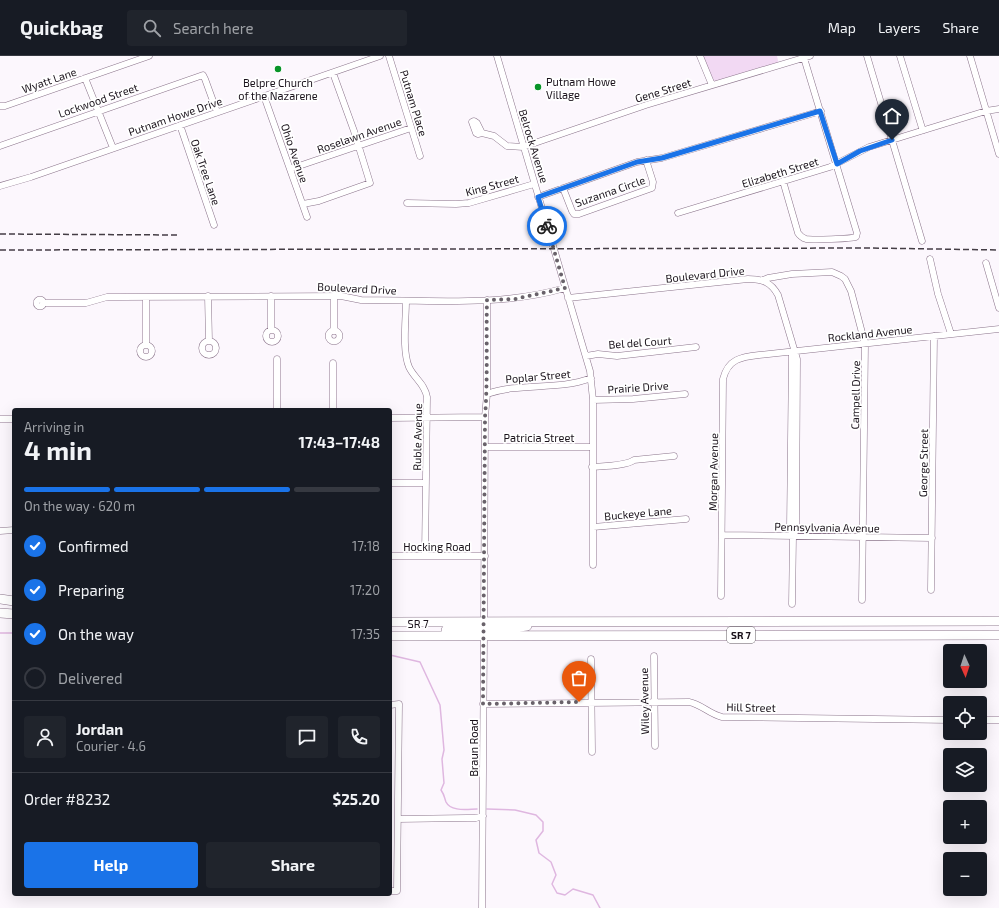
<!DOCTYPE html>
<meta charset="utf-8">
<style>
body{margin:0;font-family:"Exo 2",sans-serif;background:#20242c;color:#f1f3f6;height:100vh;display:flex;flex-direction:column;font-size:15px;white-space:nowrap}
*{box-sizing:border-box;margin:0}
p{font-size:13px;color:#9ea1a6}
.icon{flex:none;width:22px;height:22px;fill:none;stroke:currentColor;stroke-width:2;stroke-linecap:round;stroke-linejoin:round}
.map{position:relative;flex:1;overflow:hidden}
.drawer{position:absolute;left:12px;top:352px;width:380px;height:488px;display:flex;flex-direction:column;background:#171b24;border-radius:4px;box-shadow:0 4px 16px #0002}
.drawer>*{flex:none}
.needle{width:26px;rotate:177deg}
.controls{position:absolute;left:943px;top:588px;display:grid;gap:8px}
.controls a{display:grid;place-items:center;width:44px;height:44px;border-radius:4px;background:#171b24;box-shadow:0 4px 16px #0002;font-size:20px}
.pin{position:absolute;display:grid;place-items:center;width:34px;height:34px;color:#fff;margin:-41px -17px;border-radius:50% 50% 50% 0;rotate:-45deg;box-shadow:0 0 4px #0007}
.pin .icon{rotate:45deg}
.courier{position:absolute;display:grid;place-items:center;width:40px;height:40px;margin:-20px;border:3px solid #1a73e8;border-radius:50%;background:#fff;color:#222;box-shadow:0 1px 5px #0007}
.overview em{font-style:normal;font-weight:700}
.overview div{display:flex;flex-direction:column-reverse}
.overview{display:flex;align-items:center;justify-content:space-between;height:68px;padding:0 12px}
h1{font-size:26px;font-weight:700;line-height:30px}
.bar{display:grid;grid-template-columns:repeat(4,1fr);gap:6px 4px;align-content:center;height:48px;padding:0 12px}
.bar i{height:5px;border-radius:3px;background:#363941}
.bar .current{background:#1a73e8}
.bar p{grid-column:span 4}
.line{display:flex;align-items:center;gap:10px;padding:0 12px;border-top:1px solid #363941}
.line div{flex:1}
.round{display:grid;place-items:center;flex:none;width:42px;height:42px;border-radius:4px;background:#20242c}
ol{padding:0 12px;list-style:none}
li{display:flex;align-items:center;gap:12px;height:44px}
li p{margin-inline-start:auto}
li .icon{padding:4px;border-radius:50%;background:#1a73e8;color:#fff;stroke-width:4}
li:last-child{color:#9ea1a6}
li i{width:22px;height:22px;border:2px solid #363941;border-radius:50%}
.button{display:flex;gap:8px;margin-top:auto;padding:8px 12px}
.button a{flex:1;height:46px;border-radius:4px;background:#1a73e8;color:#fff;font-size:16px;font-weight:700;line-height:46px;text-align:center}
.button a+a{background:#20242c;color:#f1f3f6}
header{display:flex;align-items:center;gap:24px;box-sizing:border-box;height:56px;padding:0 20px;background:#171b24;border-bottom:1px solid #363941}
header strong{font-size:19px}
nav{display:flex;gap:22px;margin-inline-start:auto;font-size:14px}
.search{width:280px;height:36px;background:#20242c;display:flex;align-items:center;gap:10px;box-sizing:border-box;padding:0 14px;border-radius:4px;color:#9ea1a6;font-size:15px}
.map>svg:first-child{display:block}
</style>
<header>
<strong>Quickbag</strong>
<div class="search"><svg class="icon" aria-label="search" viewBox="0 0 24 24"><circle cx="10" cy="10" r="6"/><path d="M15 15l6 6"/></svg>Search here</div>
<nav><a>Map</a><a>Layers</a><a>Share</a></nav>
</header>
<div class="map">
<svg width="999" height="852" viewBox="0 0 999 852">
<rect width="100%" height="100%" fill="#fcf7fd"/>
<!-- green -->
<path fill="#f2d9f3" d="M701,0h76l2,9 -67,20z"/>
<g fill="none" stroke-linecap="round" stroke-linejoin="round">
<!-- stream -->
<path stroke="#dfb7e0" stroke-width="1.5" d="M0,577h14
M390,599l30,7 20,43 4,45 -2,9 2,24 -3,7c4,6 3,7 5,12 5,10 22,7 31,7
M487,753l28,1 21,5 7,7v9l-7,9 3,13 12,9 5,13 -4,9 5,9 8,2 8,-6 20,6 7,13"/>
<defs>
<path id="minor" d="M389,0l31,100
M497,0l93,315 3,29v165
M700,0l12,29
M867,0l55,185
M900,0l22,72 2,2
M970,0l29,98
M85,22l28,70
M264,40l43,121
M0,50h5l144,-50
M180,69l34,100
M482,77l-4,1 -2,-1 -4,-11 2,-1 3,2 5,10 12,3 13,10 16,1 123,-42 164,-49
M0,90l203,-71 2,4 12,33
M290,113l121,-41
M783,125l15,52c2,3 5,5 8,6 7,1 44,0 50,-2l1,-4 -53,-175
M0,130l31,-9 349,-121
M563,132l9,23 2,3h5l73,-26 1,-6 -7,-22
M538,141l99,-35 25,-4 159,-47
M407,147l49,1 13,-1 65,-19
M303,148l16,-3 51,-18 -16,-52 -21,-58
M678,157l152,-46 39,-20 117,-36 13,-2
M930,203l8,35 13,40
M986,207l13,45
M763,224l5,-2 24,-4 40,-2 9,4 4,3 6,12 14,53 -3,256
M208,240l1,45
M271,240v34
M146,241v48
M568,242l180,-19c14,0 23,3 30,16l19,64 -1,171 -3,6 -1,68
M36.5 247a3.5 3.5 0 1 1 7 0a3.5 3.5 0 1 1-7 0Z
M406,245c0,18 -4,50 3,66 5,11 16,17 18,30l-2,159
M43,247h43l21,-6h12l222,-1 20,4c67,0 139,7 204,-12
M266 280a6 6 0 1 1 12 0a6 6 0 1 1-12 0Z
M328.5 280a5.5 5.5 0 1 1 11 0a5.5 5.5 0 1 1-11 0Z
M334,275v-35
M202 292a7 7 0 1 1 14 0a7 7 0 1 1-14 0Z
M140 295a6 6 0 1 1 12 0a6 6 0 1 1-12 0Z
M586,300l12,-2 19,2 79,-9
M487,338c34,-12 71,-3 104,-16
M593,344l40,-1 52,-5
M277,354v-51
M333,354v-47
M390,362l95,-1
M0,363h14
M485,391h107
M592,411c11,-1 34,-1 42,-7l40,-4
M390,427h36
M593,471l93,-8
M0,475l14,-1
M722,479l210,3
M793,480l-3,-8 2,-173 3,-3
M390,500h95
M931,534l3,-254
M721,540l2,-217c5,-20 18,-22 36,-24l240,-26
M484,569l1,-208 2,-23v-94
M654,600l1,90
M591,603l1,93
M483,648l206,-2c12,2 20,12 33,15l228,3
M390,649l9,-1 -2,187h-7
M980,664h19
M398,763l69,-1h9l7,-2
M482,852l2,-274"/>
<path id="highway" d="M0,543l14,2
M0,557l14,1
M390,566l609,-1
M446,574c27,-3 54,-1 81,-4
M390,580l609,-1"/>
</defs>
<!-- minor casing -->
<use href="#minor" stroke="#8b748b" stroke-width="7"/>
<!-- highway casing -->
<use href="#highway" stroke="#8b748b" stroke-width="10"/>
<!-- minor -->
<use href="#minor" stroke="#fff" stroke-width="6"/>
<!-- highway -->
<use href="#highway" stroke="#fff" stroke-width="9"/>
<!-- rail -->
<path stroke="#443d45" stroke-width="1.5" stroke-dasharray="6 3" stroke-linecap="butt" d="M0,178l178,1
M0,194l870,-2 129,2"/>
</g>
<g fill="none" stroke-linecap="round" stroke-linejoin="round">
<!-- done -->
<path stroke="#69626a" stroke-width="4" stroke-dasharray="0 7.2" d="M547,170l18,62 -50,11 -28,1c-1,39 1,78 -2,117l-2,287 96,-2"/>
<!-- route -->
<path stroke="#1a73e8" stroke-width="5" d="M547,170l-9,-29 99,-35 25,-4 158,-47 17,53 23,-13 32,-11"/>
</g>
<!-- markers -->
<g fill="#089428" stroke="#fff" stroke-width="1.5">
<circle cx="278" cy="13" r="4"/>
<circle cx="538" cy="31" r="4"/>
</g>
<g text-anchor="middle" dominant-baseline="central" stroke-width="3.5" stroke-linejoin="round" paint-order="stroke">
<!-- shield labels -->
<rect fill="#fff" stroke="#5f595f" stroke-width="1" x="727" y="571" width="28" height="16" rx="3"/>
<g font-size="10" font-weight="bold" fill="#1a121b">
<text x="741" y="579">SR 7</text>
</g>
<!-- street labels -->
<g font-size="11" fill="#1a121b" stroke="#fff">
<text transform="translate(49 24) rotate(-19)">Wyatt Lane</text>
<text transform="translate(663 34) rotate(-17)">Gene Street</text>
<text transform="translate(98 44) rotate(-19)">Lockwood Street</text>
<text transform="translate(414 47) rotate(73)">Putnam Place</text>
<text transform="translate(175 60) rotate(-19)">Putnam Howe Drive</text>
<text transform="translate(359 79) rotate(-19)">Roselawn Avenue</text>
<text transform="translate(534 90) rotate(73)">Belrock Avenue</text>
<text transform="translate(295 97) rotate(71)">Ohio Avenue</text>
<text transform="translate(206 116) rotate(71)">Oak Tree Lane</text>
<text transform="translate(780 116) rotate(-17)">Elizabeth Street</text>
<text transform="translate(492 129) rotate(-15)">King Street</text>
<text transform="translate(610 135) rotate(-19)">Suzanna Circle</text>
<text transform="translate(705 218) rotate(-6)">Boulevard Drive</text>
<text transform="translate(357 232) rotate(3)">Boulevard Drive</text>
<text transform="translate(870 277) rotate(-6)">Rockland Avenue</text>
<text transform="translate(640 286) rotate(-4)">Bel del Court</text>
<text transform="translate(538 320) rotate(-5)">Poplar Street</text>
<text transform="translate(638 331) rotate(-4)">Prairie Drive</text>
<text transform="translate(855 339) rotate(-89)">Campell Drive</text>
<text transform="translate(417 381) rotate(-89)">Ruble Avenue</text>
<text x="539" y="381">Patricia Street</text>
<text transform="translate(923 407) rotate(-89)">George Street</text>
<text transform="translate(713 416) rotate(-89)">Morgan Avenue</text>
<text transform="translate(638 457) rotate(-5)">Buckeye Lane</text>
<text transform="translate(827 471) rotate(1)">Pennsylvania Avenue</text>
<text x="437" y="490">Hocking Road</text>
<text x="418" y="567">SR 7</text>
<text transform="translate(644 645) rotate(-91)">Wiley Avenue</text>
<text transform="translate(751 651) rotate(1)">Hill Street</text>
<text transform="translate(473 692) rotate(-90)">Braun Road</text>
</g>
<!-- poi labels -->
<g font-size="11" fill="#1a121b" stroke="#fff" text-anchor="start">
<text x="546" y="25">Putnam Howe<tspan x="546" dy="13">Village</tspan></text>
<text x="278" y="26" text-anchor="middle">Belpre Church<tspan x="278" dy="13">of the Nazarene</tspan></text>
</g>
</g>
</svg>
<div class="controls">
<a><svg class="needle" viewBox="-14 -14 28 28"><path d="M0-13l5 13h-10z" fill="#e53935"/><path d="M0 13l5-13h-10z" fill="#9ea1a6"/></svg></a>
<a><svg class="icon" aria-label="locate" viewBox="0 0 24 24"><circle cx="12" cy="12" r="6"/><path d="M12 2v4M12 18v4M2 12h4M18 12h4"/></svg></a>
<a><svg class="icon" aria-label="layers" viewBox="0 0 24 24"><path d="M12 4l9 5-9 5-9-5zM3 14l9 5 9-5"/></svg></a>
<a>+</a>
<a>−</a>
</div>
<div class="pin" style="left:579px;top:646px;background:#ea580c"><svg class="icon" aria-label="bag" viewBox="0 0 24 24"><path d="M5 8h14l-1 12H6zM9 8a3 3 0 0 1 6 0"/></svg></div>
<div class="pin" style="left:892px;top:84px;background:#1f2937"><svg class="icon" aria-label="home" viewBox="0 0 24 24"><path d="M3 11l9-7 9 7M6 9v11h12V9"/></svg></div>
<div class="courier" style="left:547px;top:170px"><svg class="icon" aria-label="bike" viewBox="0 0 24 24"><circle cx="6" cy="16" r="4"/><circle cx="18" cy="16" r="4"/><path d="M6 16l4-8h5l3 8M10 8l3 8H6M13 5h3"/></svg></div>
<section class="drawer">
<div class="overview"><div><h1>4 min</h1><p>Arriving in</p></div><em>17:43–17:48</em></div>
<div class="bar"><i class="current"></i><i class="current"></i><i class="current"></i><i></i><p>On the way · 620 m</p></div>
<ol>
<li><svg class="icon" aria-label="check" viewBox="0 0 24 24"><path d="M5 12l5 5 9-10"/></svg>Confirmed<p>17:18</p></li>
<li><svg class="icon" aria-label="check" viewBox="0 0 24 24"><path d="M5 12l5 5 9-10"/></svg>Preparing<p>17:20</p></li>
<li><svg class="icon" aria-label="check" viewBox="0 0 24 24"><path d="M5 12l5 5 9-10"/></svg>On the way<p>17:35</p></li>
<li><i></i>Delivered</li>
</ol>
<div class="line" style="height:72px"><a class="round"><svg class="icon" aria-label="person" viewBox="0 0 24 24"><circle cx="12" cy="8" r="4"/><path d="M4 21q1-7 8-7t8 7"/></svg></a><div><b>Jordan</b><p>Courier · 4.6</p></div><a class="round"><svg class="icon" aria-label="chat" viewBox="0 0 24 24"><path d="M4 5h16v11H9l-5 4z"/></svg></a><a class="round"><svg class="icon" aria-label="phone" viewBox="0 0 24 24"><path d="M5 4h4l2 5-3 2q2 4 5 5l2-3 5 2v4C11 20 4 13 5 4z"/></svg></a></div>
<div class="line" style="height:52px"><div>Order #8232</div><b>$25.20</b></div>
<div class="button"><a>Help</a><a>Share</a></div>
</section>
</div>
